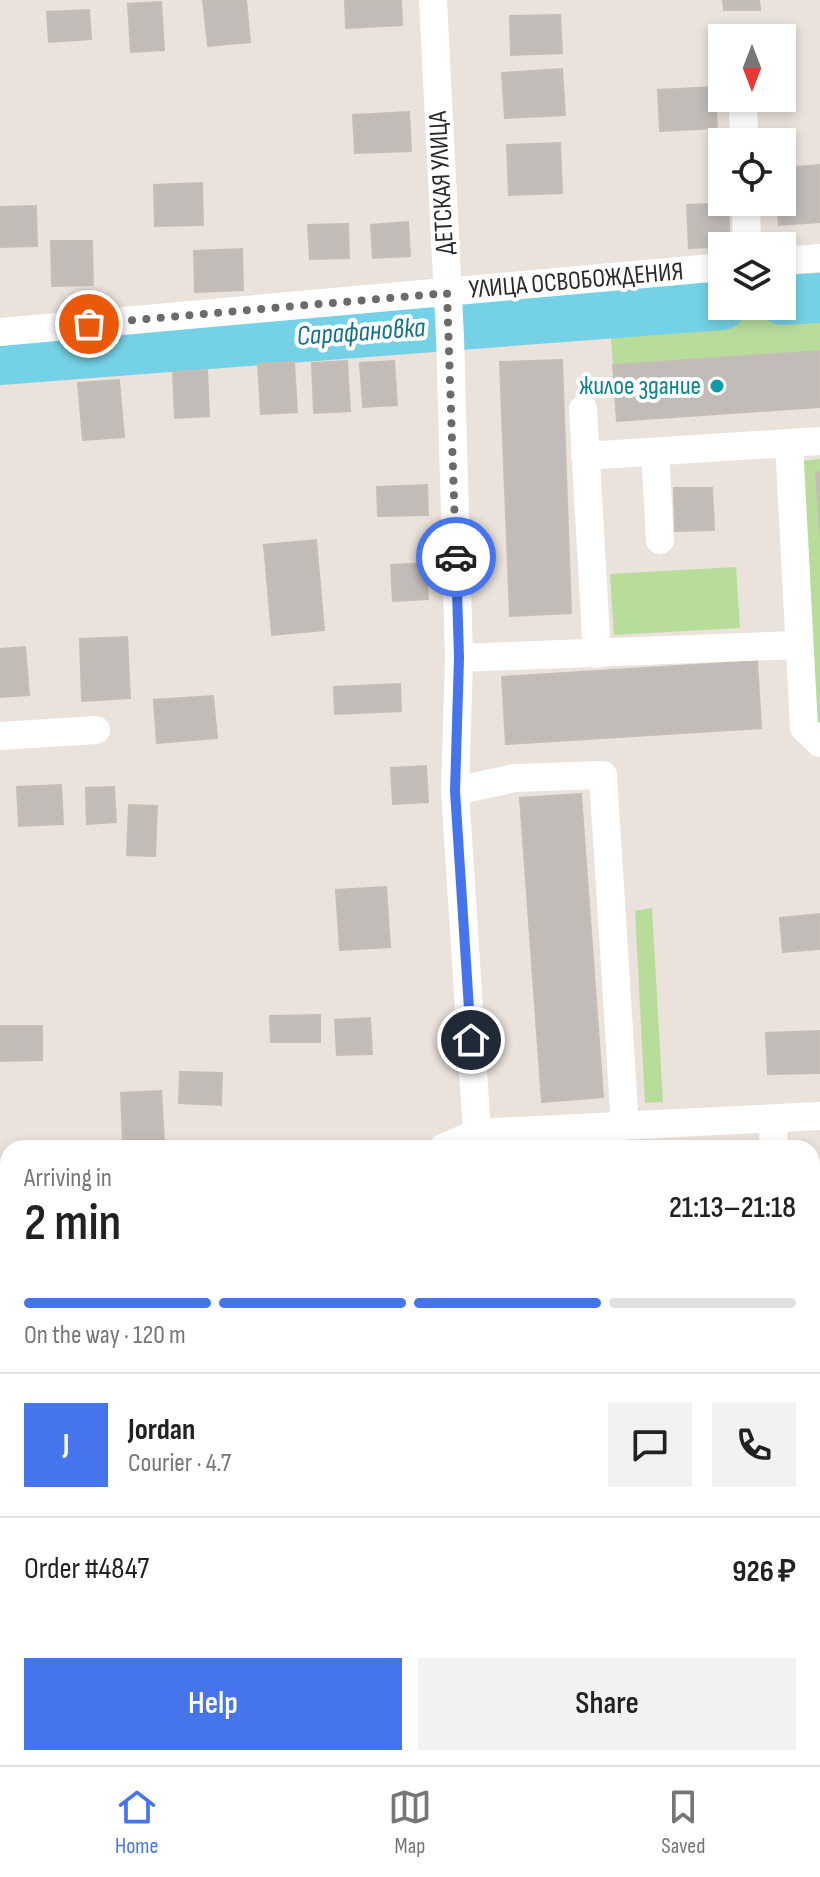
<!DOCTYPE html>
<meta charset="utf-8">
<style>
body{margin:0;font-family:"Sofia Sans Condensed",sans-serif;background:#f2f2f2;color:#222;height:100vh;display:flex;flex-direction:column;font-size:30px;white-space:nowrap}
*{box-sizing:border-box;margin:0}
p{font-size:26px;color:#767676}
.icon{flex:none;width:44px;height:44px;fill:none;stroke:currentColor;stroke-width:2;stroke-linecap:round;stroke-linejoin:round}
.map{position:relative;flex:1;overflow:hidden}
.panel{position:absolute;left:0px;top:1140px;width:820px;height:626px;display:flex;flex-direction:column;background:#fff;border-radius:24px 24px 0 0;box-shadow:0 4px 12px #0003}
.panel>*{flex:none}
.needle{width:52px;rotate:180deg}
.buttons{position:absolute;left:708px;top:24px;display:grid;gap:16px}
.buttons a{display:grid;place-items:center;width:88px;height:88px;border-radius:0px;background:#fff;box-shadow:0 4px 12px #0003;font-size:40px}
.pin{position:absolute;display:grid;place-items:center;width:68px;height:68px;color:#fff;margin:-34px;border:4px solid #fff;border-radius:50%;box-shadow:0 2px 8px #0007}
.courier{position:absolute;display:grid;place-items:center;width:80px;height:80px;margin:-40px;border:6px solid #4574ed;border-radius:50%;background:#fff;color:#222;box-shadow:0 2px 10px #0007}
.headline em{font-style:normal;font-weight:600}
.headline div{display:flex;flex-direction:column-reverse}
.headline{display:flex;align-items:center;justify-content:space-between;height:136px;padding:0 24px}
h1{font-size:52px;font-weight:600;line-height:60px}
.bar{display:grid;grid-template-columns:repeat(4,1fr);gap:12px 8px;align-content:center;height:96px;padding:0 24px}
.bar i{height:10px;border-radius:6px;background:#e0e0e0}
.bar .active{background:#4574ed}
.bar p{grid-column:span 4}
.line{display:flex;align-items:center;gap:20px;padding:0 24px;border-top:2px solid #e0e0e0}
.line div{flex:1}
.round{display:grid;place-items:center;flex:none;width:84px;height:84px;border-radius:0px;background:#f2f2f2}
.button{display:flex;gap:16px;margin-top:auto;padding:16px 24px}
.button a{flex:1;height:92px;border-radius:0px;background:#4574ed;color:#fff;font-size:32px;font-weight:600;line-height:92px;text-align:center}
.button a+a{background:#f2f2f2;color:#222}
.tab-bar{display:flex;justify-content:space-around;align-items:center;height:112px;border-top:2px solid #e0e0e0;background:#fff;font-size:22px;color:#767676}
.tab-bar a{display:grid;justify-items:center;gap:4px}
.tab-bar .active{color:#4574ed}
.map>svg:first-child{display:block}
</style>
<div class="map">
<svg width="820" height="1765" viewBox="0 0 820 1765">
<rect width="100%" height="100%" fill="#eae2db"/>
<!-- green -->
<path fill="#b8dd9b" d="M820,305v46l-207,14 -3,-41z
M820,459v13l-4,1 4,60v189l-3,1 -14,-262z
M736,567l4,61 -126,7 -4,-61z
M652,908l11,194 -18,1 -10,-192z"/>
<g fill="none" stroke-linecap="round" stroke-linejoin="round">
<!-- river -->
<path stroke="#75d2e6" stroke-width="50" d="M782,300l38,-2
M0,360l722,-55"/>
</g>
<!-- building -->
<path fill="#c2bcb8" stroke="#c5beb5" stroke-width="2" d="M203,0h43l4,42 -42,4z
M345,0h56l1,25 -56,3z
M723,0h36l1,10h-36z
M161,2l3,48 -33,2 -3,-48z
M89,10l2,29 -42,3 -2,-30z
M560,15l2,38 -51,2 -1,-39z
M562,69l3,46 -60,3 -3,-45z
M715,87l2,41 -57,3 -2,-41z
M409,112l2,39 -56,2 -2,-38z
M560,143l2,50 -53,2 -2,-50z
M820,165v57l-41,3 -2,-23h5v-34z
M202,183l1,42 -48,1 -1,-41z
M728,203l2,43 -41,2 -2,-43z
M36,206l1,40 -37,1v-40z
M408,222l2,34 -37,2 -2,-33z
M348,224l1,34 -39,1 -2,-34z
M51,241h41l1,44 -41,1z
M242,249l1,41 -48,2 -1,-41z
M820,351v56l-203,14 -4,-56z
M562,360l9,253 -61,3 -10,-254z
M347,361l3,50 -36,2 -2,-50z
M394,361l3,44 -34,2 -3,-44z
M294,362l3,50 -36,2 -3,-50z
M207,370l2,46 -34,2 -2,-46z
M119,380l5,57 -41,3 -5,-57z
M820,472v61l-4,-60z
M427,485l1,30 -50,1 -1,-29z
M674,488h38l2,42 -39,1z
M316,540l8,90 -52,5 -8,-90z
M426,563l2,36 -35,2 -2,-36z
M127,637l3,61 -48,3 -2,-62z
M25,647l4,48 -29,2v-48z
M757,661l4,67 -255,16 -4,-67z
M400,684l1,27 -66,3 -1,-27z
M213,696l4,42 -60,5 -3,-43z
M426,766l2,36 -35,2 -2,-36z
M61,785l2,39 -44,2 -2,-39z
M114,787l2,35 -29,2 -1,-36z
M581,794l22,303 -61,5 -22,-304z
M129,805l28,1 -2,50 -28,-1z
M386,887l4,60 -50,3 -4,-60z
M820,914v35l-37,3 -3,-34z
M320,1015v27h-49l-1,-26z
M370,1018l2,36 -35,1 -2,-35z
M0,1026h42v34l-42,1z
M820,1031v42l-52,1 -2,-41z
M180,1072l42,1 -1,32 -42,-2z
M161,1091l3,50 -41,1 -2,-49z
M820,1348v60l-8,4v-61z
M8,1435v209l-8,4v-209z
M820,1680v41l-8,2v-41z
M31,1758h48l3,7h-48z
M404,1758h36l3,5 -35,2z
M626,1758h67l2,4 -7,3h-75z
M778,1758h17l3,7h-37z"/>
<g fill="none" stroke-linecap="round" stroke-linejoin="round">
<!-- minor -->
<path stroke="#fff" stroke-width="28" d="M433,0l17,337 9,321 -4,133 22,342
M743,98l1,44
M746,202l1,44
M782,261l38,-3
M0,332l722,-65
M583,409l14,245
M789,443l15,285 16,15
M655,452l5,88
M585,456l235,-15
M459,658l339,-13
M0,736l96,-6
M455,791l60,-13 88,-3 22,351
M443,1148l34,-15 343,-17
M773,1148l1,-29
M0,1195h8
M812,1298l8,2
M738,1758l1,7
M250,1765l21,-7"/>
</g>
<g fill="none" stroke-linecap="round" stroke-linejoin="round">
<!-- done -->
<path stroke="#6d6a67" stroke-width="8" stroke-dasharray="0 14.4" d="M89,324l358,-31 9,264"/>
<!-- route -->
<path stroke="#4574ed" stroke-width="10" d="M456,557l3,101 -4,133 16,249"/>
</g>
<!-- markers -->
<circle fill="#0f9aa8" stroke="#fff" stroke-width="3" cx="717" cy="386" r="8"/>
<g text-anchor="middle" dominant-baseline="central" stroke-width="8" stroke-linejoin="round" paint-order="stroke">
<!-- street labels -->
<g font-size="26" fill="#292929" stroke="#fff">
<text transform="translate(442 183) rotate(-93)">ДЕТСКАЯ УЛИЦА</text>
<text transform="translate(576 281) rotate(-5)">УЛИЦА ОСВОБОЖДЕНИЯ</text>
</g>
<!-- culture labels -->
<g font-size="26" fill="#0d838f" stroke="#fff" text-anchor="end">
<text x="701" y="386">жилое здание</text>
</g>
<!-- water labels -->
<g font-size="28" font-style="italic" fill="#16718f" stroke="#fff">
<text transform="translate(361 332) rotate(-4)">Сарафановка</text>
</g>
</g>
</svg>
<div class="buttons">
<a><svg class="needle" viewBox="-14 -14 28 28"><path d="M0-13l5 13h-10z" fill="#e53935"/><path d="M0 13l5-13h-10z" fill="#767676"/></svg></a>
<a><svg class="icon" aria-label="locate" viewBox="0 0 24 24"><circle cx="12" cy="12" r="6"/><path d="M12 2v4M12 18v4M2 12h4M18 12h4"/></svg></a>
<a><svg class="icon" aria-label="layers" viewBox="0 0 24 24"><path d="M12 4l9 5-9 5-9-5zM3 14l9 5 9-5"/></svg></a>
</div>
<div class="pin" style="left:89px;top:324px;background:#ea580c"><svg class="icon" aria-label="bag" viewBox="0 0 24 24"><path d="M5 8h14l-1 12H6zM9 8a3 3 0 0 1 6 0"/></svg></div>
<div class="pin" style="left:471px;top:1040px;background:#1f2937"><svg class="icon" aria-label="home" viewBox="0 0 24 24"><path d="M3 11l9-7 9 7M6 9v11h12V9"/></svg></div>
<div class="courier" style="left:456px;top:557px"><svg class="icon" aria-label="car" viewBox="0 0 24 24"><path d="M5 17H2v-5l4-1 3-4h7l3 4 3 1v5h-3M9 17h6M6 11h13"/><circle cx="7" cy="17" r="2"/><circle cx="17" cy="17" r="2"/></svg></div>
<section class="panel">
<div class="headline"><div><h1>2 min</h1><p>Arriving in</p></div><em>21:13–21:18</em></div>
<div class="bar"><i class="active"></i><i class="active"></i><i class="active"></i><i></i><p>On the way · 120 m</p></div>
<div class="line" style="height:144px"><b class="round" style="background:#4574ed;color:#fff">J</b><div><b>Jordan</b><p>Courier · 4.7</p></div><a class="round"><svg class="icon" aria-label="chat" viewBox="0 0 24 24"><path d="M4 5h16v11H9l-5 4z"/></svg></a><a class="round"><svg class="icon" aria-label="phone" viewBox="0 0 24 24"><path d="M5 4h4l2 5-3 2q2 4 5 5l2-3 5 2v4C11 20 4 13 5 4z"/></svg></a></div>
<div class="line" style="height:104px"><div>Order #4847</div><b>926 ₽</b></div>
<div class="button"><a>Help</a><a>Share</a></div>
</section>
</div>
<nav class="tab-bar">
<a class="active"><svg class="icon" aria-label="home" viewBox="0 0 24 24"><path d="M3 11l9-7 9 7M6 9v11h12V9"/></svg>Home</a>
<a><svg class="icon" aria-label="map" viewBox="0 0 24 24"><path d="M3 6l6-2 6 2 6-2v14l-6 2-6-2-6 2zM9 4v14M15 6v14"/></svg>Map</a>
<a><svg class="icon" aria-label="saved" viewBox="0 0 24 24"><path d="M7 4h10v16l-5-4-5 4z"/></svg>Saved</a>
</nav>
